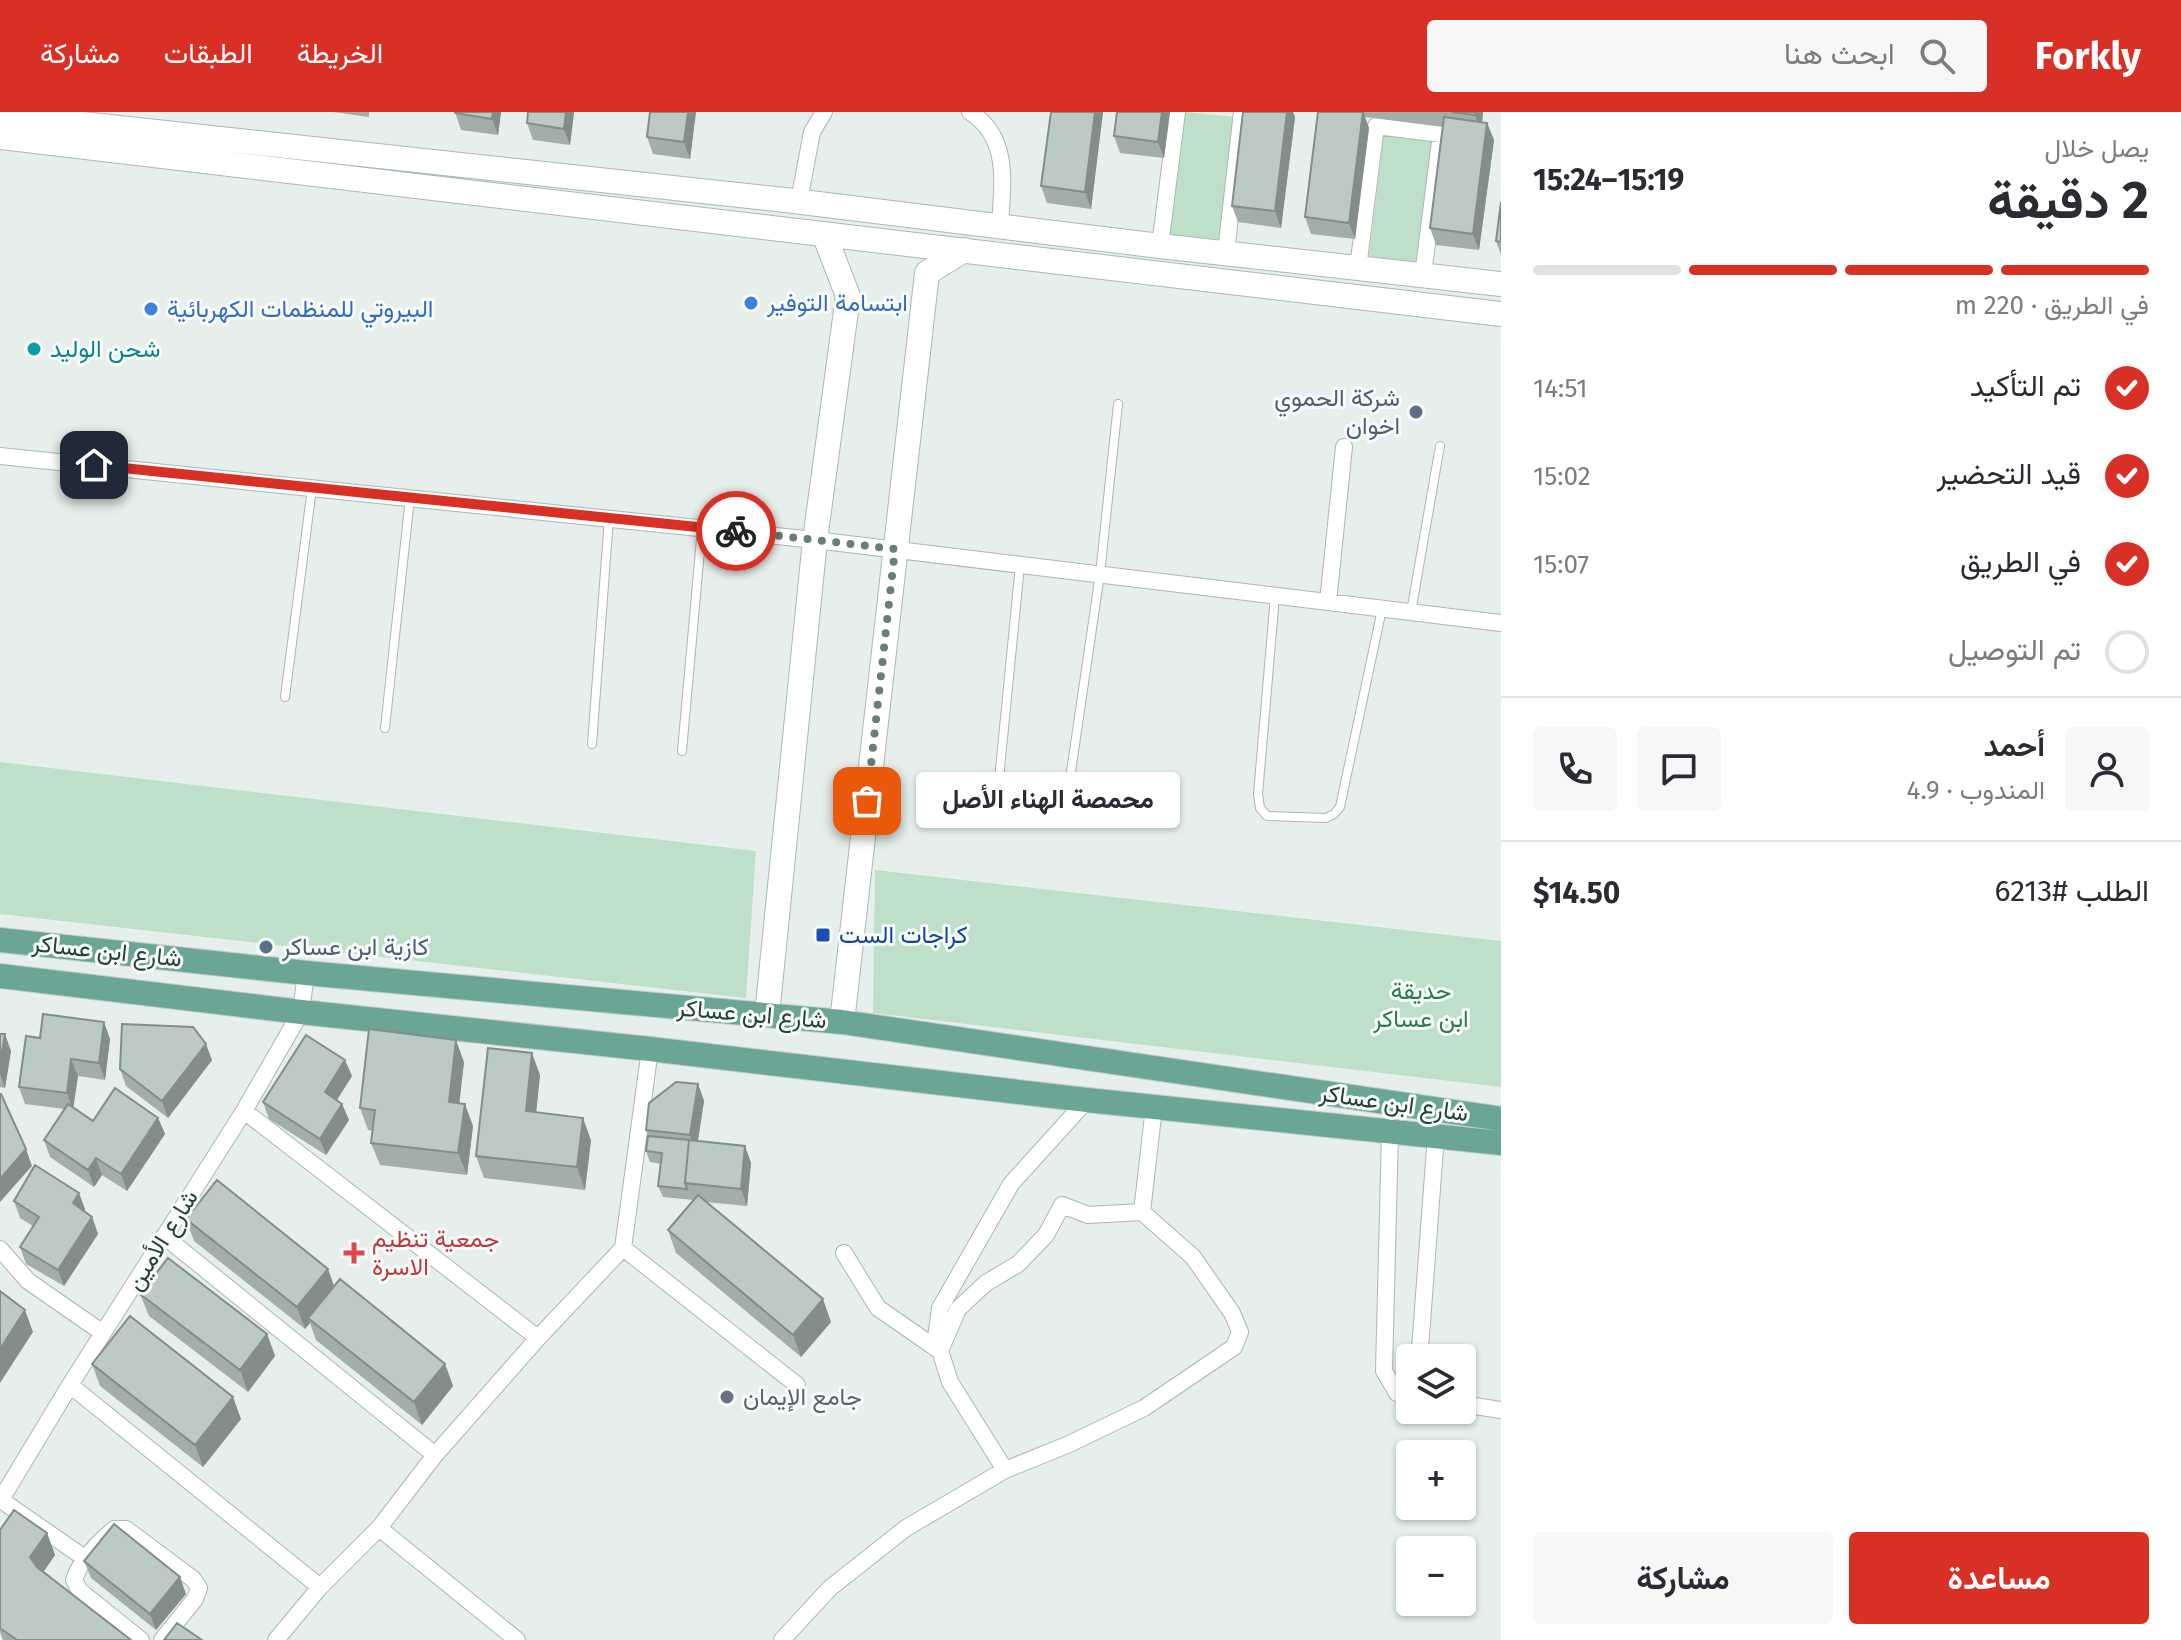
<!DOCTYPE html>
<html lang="ar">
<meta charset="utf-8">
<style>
body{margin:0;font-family:"Fira Sans",Vazirmatn,sans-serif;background:#f7f7f7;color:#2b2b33;direction:rtl;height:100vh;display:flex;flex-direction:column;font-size:30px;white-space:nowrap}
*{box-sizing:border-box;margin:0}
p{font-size:26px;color:#7c7c81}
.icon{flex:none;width:44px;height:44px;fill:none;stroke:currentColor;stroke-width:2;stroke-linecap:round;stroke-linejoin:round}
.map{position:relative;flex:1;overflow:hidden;direction:ltr}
.panel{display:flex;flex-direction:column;background:#fff;width:680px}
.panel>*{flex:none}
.tools{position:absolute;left:1396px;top:1232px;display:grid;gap:16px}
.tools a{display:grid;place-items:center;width:80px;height:80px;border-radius:8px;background:#fff;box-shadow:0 2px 6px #0004;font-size:40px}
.pin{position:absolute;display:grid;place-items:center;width:68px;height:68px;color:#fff;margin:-34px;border-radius:16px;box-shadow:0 4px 12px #0006}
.courier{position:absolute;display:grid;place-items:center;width:80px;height:80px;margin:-40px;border:6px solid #d93025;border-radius:50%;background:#fff;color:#222;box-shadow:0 2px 10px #0007}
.bubble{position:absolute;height:56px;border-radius:8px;background:#fff;box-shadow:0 2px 6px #0004;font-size:26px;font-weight:700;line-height:56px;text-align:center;direction:rtl}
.summary em{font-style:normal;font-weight:700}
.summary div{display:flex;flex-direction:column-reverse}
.summary{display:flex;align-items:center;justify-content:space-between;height:136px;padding:0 32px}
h1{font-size:52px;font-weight:700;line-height:60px}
.bar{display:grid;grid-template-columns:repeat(4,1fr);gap:12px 8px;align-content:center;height:96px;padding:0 32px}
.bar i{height:10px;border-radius:6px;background:#e1e1e2}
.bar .selected{background:#d93025}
.bar p{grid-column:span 4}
.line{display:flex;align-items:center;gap:20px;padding:0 32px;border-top:2px solid #e1e1e2}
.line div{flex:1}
.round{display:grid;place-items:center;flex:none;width:84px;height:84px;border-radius:8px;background:#f7f7f7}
ol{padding:0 32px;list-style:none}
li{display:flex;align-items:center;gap:24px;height:88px}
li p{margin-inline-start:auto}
li .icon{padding:8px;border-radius:50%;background:#d93025;color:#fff;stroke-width:4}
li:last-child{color:#7c7c81}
li i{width:44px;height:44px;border:4px solid #e1e1e2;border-radius:50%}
.button{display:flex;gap:16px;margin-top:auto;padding:16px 32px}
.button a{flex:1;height:92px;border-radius:8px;background:#d93025;color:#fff;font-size:32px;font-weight:700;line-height:92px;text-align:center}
.button a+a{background:#f7f7f7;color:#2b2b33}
header{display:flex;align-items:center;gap:48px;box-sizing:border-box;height:112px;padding:0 40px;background:#d93025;color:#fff}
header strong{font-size:38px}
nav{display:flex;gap:44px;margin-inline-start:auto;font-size:28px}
.search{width:560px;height:72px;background:#f7f7f7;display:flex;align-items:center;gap:20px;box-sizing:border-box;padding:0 28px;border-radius:8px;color:#7c7c81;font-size:30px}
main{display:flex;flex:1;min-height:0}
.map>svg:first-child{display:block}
</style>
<header>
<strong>Forkly</strong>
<div class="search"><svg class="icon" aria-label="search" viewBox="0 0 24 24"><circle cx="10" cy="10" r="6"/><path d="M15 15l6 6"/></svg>ابحث هنا</div>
<nav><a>الخريطة</a><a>الطبقات</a><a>مشاركة</a></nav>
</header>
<main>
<section class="panel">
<div class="summary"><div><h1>2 دقيقة</h1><p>يصل خلال</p></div><em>15:19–15:24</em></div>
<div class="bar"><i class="selected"></i><i class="selected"></i><i class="selected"></i><i></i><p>في الطريق · 220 m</p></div>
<ol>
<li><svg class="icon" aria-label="check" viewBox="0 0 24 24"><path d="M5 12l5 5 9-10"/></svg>تم التأكيد<p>14:51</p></li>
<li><svg class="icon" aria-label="check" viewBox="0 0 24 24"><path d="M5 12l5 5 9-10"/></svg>قيد التحضير<p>15:02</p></li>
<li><svg class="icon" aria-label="check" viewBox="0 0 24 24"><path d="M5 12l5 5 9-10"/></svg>في الطريق<p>15:07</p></li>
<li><i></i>تم التوصيل</li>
</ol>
<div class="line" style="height:144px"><a class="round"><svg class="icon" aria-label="person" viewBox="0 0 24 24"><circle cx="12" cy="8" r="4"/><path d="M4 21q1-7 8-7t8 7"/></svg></a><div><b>أحمد</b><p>المندوب · 4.9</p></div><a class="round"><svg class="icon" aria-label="chat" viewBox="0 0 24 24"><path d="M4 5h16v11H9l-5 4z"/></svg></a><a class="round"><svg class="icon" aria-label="phone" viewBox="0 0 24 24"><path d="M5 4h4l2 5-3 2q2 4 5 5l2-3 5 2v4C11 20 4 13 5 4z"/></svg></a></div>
<div class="line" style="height:104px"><div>الطلب #6213</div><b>$14.50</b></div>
<div class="button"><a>مساعدة</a><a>مشاركة</a></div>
</section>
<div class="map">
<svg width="1501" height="1528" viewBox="0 0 1501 1528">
<rect width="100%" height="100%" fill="#e6efeb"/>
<!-- green -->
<path fill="#bfe0c8" d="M1186,0l49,5 -15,123 -50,-6z
M1384,21l50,6 -16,124 -49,-7z
M0,650l756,89 -10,147 -746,-84z
M875,758l626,71v146l-628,-74z"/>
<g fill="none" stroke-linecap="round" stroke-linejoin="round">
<defs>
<path id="lane" d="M1020,453l-21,214c2,7 4,13 11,16 11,5 40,7 53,6l5,-9 32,-218 18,-170
M1275,484l-17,198 2,14 7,8 59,2 8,-4 6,-7 42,-198
M1411,500l29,-166
M285,585l27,-209
M385,616l25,-230
M592,632l17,-226
M682,639l20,-223"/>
<path id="street" d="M970,0c41,26 32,73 30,114
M799,89l13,-69 12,-20
M1160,134l17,-134
M1226,140l16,-140
M1358,156l18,-142 65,8 -18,141
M0,344l815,84 686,83
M1328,490l16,-155
M244,999l294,227
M1390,1019l-6,240 13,22 13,2
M164,1124l271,219
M623,1136l174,137
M0,1137l28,32 75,52
M844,1141l34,55 62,43 18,-42 28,-26 32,-19 28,-29 16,-30 26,10 54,-3
M1415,1246l5,-9 16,-214
M70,1273l250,202
M1397,1281l13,-25
M1462,1292l39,6
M1005,1358l-55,-88 -14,-44 4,-30 71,-124 76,-84
M1,1388l85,59
M0,1389l70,-116 174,-274 57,-99 5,-39
M379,1416l138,112
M141,1528l-61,-49 -6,-11c6,-20 25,-38 40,-51h12l67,50 6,9 -4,11 -33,41
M276,1528l44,-53 59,-59 56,-73 103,-117 85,-90 27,-199
M782,1528l48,-52 76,-60 99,-58 62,-25 77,-37 90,-61 6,-15 -8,-19 -39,-56 -51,-45 12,-105"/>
<path id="secondary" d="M0,3l794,86 366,45 341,38
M0,25l1501,177
M767,903l48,-475 33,-244 -24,-62
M842,910l85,-749 37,-23"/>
<path id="primary" d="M0,828l306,33 536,49 659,97
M0,864l301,36 349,37 437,51 414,43"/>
</defs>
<!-- lane casing -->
<use href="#lane" stroke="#a8b8b2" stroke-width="10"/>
<!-- street casing -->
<use href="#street" stroke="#a8b8b2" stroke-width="18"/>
<!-- secondary casing -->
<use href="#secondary" stroke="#a4bbb3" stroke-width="26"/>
<!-- primary casing -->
<use href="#primary" stroke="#c2cac8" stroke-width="26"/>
<!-- lane -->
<use href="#lane" stroke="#fff" stroke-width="8"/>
<!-- street -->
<use href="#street" stroke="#fff" stroke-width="16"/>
<!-- secondary -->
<use href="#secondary" stroke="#fff" stroke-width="24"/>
<!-- primary -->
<use href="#primary" stroke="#6aa596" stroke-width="24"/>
</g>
<!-- wall -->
<path fill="#a1aea9" d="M333,0h36v5z
M455,0h46l-3,23 -37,-5z
M574,0l-4,33 -37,-5 -6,-17z
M650,0h46l-6,47 -37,-5 -6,-17z
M1051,0h52l-12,97 -44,-6 -6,-17z
M1117,0h53l-6,46 -44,-5 -6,-17z
M1243,0h50l2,5 -14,111 -43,-6 -6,-16z
M1318,0h165l-1,10 5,1 7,17 -15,110 -43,-5 -6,-17 13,-101 -78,-10 4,11 -14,111 -44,-5 -6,-17z
M1501,90v53l-5,-14z
M0,922l11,17 -6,37 -5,-1z
M40,926l70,1 -5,41 -27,-4 -5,32 20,13 65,-3 7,16 -38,57 -25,-16 -8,12 -44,-30 -6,-17 21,-31 -40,-5 -6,-17z
M212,948l-44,58 -42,-32 -6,-17z
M464,950l-5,41 14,23 -6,49 -87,-10 -9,-22 2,-12 -5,-1 -8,-22z
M540,963l-4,37 55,28 -6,50 -101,-12 -8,-22z
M352,964l-15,24 5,4 7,16 -23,35 -57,-36 -6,-17z
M698,972l6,17 -6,40 53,22 -4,43 -41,-4 125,120 -30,35 -125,-104 -8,-23 26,-30 -31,-3 -5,-11 3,-22 -11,-2 -4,-11 2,-15 -2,-6z
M14,1089l71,8 -1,2 8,6 6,17 -34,52 -38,-22 -6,-17 13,-21 -13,-8z
M186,1107l148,67 111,78 8,22 -31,39 -106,-85 -6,-17 -5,6 -111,-88z
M140,1182l127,40 8,22 -27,36 -99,-76z
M92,1252l149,55 -38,48 -103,-81z
M0,1418l47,3 8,22 -12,17 88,68h-128l-3,-8z
M84,1449l102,33 -30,36 -65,-52z"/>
<!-- shaded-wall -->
<path fill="#838d89" d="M493,0h8l-3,23 -6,-16z
M566,0h8l-4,33 -6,-16z
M688,0h8l-6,47 -6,-17z
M1095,0h8l-12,97 -6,-17z
M1162,0h8l-6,46 -6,-16z
M1287,0h6l2,5 -14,111 -6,-17z
M1363,0l6,16 -14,111 -6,-16z
M1475,0h8l-2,20 -6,-17z
M1487,11l7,17 -15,110 -6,-16z
M104,910l6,17 -5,41 -6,-17z
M5,922l6,17 -6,37 -5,-14v-10z
M456,928l8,22 -7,62 -8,-22z
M206,932l6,16 -44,58 -6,-17z
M532,941l8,22 -6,58 -8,-22z
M71,947l7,17 -5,34 -6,-17z
M345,948l7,16 -21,33 -6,-17z
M698,972l6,17 -8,51 -6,-17z
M342,992l7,16 -23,35 -6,-16z
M465,992l8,22 -6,49 -9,-22z
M158,1006l7,16 -38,57 -6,-17z
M583,1006l8,22 -6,50 -8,-23z
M745,1034l6,17 -4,43 -6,-17z
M26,1037l6,17 -32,36v-23z
M96,1046l6,17 -8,12 -6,-17z
M79,1081l6,16 -6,11 -6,-17z
M92,1105l6,17 -34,52 -6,-16z
M328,1157l8,22 -28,27 2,5 -5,6 -8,-22z
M823,1187l8,23 -30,35 -8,-22z
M25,1198l8,22 -33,51v-34z
M267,1222l8,22 -27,36 -8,-22z
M445,1252l8,22 -31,39 -8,-23z
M233,1285l8,22 -38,48 -8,-22z
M47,1421l8,22 -17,25 -8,-23z
M180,1465l6,17 -30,36 -6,-16z"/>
<!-- building -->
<path fill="#bbcac4" stroke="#838d89" stroke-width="2" d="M455,0h38l-1,7 -37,-6z
M528,0h38l-2,17 -37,-6z
M650,0h38l-4,30 -37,-5z
M1051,0h44l-10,80 -44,-6z
M1117,0h45l-4,30 -44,-6z
M1243,0h44l-12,99 -43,-5z
M1318,0h45l-14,111 -44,-6z
M1452,0h23v3z
M1444,5l43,6 -14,111 -43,-6z
M1501,90v40l-5,-1z
M43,902l61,8 -5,41 -28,-4 -4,34 -48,-6 7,-51 14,2z
M122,912l71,3 13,17 -44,57 -42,-32z
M369,917l87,11 -7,62 16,2 -7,49 -87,-10 4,-33 -15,-2z
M0,922h5l-5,30z
M306,923l39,25 -20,32 17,12 -22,35 -57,-37z
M488,936l44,5 -6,58 57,7 -6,49 -101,-11z
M676,970l22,2 -8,51 -44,-5 3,-27z
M115,976l43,30 -37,56 -25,-16 -8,12 -44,-30 24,-36 25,17z
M0,982h1l25,55 -26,30z
M648,1024l41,4 -4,43 2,6 -29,-3 4,-33 -16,-2z
M689,1028l56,6 -4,43 -56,-6z
M35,1053l44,28 -6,10 19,14 -34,53 -38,-23 19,-30 -25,-16z
M217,1068l111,89 -31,38 -111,-88z
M698,1083l125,104 -30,36 -125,-105z
M168,1146l99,76 -27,36 -100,-76z
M340,1167l105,85 -31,38 -106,-84z
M0,1179l25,19 -25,39z
M130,1204l103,81 -38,48 -103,-81z
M14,1398l33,23 -17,24 7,10 94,73h-114l-17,-12v-98z
M114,1412l66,53 -30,37 -66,-53z
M177,1511l25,17h-38z"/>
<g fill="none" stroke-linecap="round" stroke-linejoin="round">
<!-- done -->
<path stroke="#687f78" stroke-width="8" stroke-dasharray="0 14.4" d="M736,419l159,18 -28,252"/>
<!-- route -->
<path stroke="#d93025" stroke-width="10" d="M94,353l642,66"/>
</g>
<!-- markers -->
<g fill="#3f7fe0" stroke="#f7fbf9" stroke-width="3">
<circle cx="751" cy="191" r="8"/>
<circle cx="151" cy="197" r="8"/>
</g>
<circle fill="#0f9aa8" stroke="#f7fbf9" stroke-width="3" cx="34" cy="237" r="8"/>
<g fill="#5c6f8a" stroke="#f7fbf9" stroke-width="3">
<circle cx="1416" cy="300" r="8"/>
<circle cx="266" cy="835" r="8"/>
</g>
<rect fill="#1a4fb4" stroke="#f7fbf9" stroke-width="3" x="815" y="815" width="16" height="16" rx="4"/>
<path fill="#e0444e" stroke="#f7fbf9" stroke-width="3" d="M350 1129h8v8h8v8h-8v8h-8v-8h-8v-8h8z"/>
<circle fill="#6b7280" stroke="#f7fbf9" stroke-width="3" cx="727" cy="1285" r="8"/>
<g text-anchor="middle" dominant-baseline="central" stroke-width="6" stroke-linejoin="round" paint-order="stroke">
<!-- shop labels -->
<g font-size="24" fill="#366cbe" stroke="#f7fbf9" text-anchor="start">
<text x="767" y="191">ابتسامة التوفير</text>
<text x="167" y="197">البيروتي للمنظمات الكهربائية</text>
</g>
<!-- culture labels -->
<g font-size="24" fill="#0d838f" stroke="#f7fbf9" text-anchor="start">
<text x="50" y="237">شحن الوليد</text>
</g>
<!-- service labels -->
<g font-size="24" fill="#4e5e75" stroke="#f7fbf9" text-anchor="end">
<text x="1400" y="286">شركة الحموي<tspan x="1400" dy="28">اخوان</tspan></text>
<text x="282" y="835" text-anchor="start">كازية ابن عساكر</text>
</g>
<!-- transit labels -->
<g font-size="24" fill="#164399" stroke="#f7fbf9" text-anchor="start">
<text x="839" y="823">كراجات الست</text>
</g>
<!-- street labels -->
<g font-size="24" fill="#24423a" stroke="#f7fbf9">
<text transform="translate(107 839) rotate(6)">شارع ابن عساكر</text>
<text transform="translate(752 902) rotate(5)">شارع ابن عساكر</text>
<text transform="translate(1394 991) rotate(8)">شارع ابن عساكر</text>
<text transform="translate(162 1128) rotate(-58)">شارع الأمين</text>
</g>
<!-- park labels -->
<g font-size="24" fill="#2d7a4b" stroke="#f7fbf9">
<text x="1421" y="879">حديقة<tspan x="1421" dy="28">ابن عساكر</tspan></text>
</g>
<!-- health labels -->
<g font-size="24" fill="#be3a42" stroke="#f7fbf9" text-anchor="start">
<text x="372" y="1127">جمعية تنظيم<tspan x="372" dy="28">الاسرة</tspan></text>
</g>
<!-- worship labels -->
<g font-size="24" fill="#5b616d" stroke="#f7fbf9" text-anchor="start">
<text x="743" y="1285">جامع الإيمان</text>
</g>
</g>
</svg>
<div class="tools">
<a><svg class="icon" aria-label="layers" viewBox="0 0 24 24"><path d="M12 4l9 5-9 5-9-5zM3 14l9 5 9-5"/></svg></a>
<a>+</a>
<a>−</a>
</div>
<div class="pin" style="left:867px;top:689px;background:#ea580c"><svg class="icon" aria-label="bag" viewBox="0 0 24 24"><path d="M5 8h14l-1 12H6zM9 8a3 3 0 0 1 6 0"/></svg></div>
<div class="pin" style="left:94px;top:353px;background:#1f2937"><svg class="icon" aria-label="home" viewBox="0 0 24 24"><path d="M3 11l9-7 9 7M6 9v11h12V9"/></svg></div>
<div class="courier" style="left:736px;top:419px"><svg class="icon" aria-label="bike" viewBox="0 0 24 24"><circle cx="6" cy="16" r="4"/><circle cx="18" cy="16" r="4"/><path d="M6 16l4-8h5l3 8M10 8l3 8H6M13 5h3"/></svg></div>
<div class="bubble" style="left:916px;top:660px;width:264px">محمصة الهناء الأصل</div>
</div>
</main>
